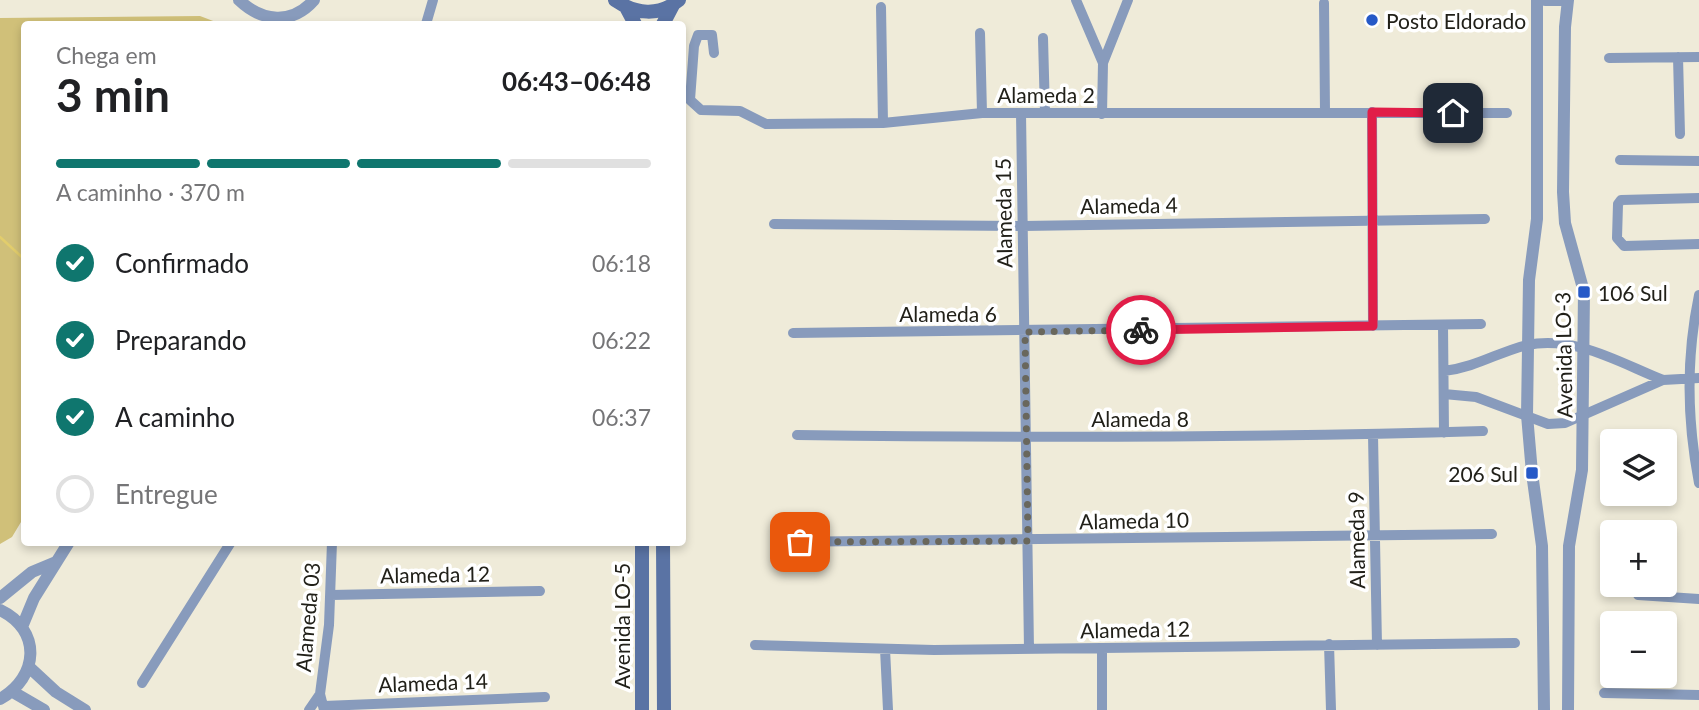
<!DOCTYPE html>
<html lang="pt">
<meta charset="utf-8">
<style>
body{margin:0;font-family:Lato,sans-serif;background:#f6f6f6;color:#202124;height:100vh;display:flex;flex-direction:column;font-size:26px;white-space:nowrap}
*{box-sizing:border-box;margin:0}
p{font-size:23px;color:#757577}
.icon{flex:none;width:38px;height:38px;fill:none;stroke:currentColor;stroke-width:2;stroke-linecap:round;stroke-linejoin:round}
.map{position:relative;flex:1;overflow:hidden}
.details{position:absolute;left:21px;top:21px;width:665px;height:525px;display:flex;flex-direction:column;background:#fff;border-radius:7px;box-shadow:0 4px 10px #0003}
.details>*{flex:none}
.controls{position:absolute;left:1600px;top:429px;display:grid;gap:14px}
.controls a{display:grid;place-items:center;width:77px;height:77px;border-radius:7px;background:#fff;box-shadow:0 4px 10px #0003;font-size:35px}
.pin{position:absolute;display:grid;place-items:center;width:60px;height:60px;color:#fff;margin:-30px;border-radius:14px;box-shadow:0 4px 10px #0006}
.courier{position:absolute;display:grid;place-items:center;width:70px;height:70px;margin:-35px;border:5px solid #e11d48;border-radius:50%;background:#fff;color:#222;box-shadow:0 2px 9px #0007}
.headline em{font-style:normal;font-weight:700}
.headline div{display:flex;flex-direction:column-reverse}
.headline{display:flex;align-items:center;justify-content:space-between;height:119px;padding:0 35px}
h1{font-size:46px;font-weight:700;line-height:52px}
.bar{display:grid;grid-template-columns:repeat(4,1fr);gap:10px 7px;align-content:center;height:84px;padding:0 35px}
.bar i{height:9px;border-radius:5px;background:#e0e0e0}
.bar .current{background:#0f766e}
.bar p{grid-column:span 4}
ol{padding:0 35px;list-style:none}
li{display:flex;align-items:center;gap:21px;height:77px}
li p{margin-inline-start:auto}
li .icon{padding:7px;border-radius:50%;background:#0f766e;color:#fff;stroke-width:4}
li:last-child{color:#757577}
li i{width:38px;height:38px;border:4px solid #e0e0e0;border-radius:50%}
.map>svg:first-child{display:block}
</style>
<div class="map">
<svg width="1699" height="710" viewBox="0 0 1699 710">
<rect width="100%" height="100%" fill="#efebd9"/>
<!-- green -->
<path fill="#d0c079" d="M200,16l21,8h-197v493l-12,20 -12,7v-526z"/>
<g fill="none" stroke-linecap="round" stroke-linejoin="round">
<!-- stream -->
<path stroke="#e2cd6c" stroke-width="2.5" d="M0,237l24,22"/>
<!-- minor -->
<path stroke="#889bbc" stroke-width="10" d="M1076,0l27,63
M1324,3l1,110
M881,7l2,116
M426,24l7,-24
M980,33l2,80
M1043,38l2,75
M714,53l-2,-18h-14l-4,11 -4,54 11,10 39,1 26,13 117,-1 99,-10h525
M1678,57l2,77
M1609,58l90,-1
M1372,112l1,214
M1021,113l8,536
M1102,114l1,-51 25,-63
M1620,160l79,1
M1699,198l-78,2 -3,4 -1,34 7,8 75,-2
M774,224l249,2 462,-7
M1699,295c-13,62 -12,126 0,188
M1443,325l1,108
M793,333l688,-9
M1444,371c33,-4 54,-19 83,-26 48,-10 93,18 136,35
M1444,394l32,3 72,27 17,-1 98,-43 36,-2
M797,435c229,3 457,3 686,-4
M1373,435l4,210
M777,542l715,-8
M331,595l209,-4
M1638,595l61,4
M1329,644l2,66
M755,645l179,5 581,-7
M885,649l3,61
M142,683l89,-141
M1604,693l95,2
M324,706l221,-9
M309,710l11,-16
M324,710l-4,-16 9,-69 3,-83
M1102,710v-62"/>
<!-- tertiary -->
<path stroke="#889bbc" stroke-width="12" d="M239,0c23,22 53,25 75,0
M1537,0v219l-8,61 -2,135 5,58 10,73 2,164
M1545,0h23
M0,598l32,-26 24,-10
M0,610c42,20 39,67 0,89
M22,627l12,-29 35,-56
M29,667l27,25 29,18
M13,692l31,18
M1568,710l1,-164 13,-76 2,-178 -19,-69 -2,-31 2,-165 3,-27"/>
<!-- secondary -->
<path stroke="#5a73a4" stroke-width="14" d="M615,0c20,14 44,17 64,0
M627,9l8,15
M663,24l10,-19
M642,542v168
M663,542l1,168"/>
</g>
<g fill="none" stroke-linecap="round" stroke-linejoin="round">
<!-- done -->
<path stroke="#69675c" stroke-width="7" stroke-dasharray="0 12.6" d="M800,542l228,-1 -3,-209 116,-2"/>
<!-- route -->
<path stroke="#e11d48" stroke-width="9" d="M1141,330l232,-4 -1,-214 81,1"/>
</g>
<!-- markers -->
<g fill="#2659c7" stroke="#fff" stroke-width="2.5">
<circle cx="1372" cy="20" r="7"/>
<rect x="1577" y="285" width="14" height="14" rx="3.5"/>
<rect x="1525" y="466" width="14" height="14" rx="3.5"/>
</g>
<g text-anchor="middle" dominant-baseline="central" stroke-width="7" stroke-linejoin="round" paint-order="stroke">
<!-- poi labels -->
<g font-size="21" fill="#212019" stroke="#fff" text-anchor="start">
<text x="1386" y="20">Posto Eldorado</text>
<text x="1598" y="292">106 Sul</text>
<text x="1518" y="473" text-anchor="end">206 Sul</text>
</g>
<!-- street labels -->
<g font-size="21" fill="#212019" stroke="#fff">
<text x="1046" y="94">Alameda 2</text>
<text transform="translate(1129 205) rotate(-1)">Alameda 4</text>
<text transform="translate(1003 213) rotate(-91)">Alameda 15</text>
<text x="948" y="313">Alameda 6</text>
<text transform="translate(1563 355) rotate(-91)">Avenida LO-3</text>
<text x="1140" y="418">Alameda 8</text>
<text transform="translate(1134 520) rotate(-1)">Alameda 10</text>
<text transform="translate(1356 540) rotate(-91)">Alameda 9</text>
<text transform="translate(435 574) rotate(-1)">Alameda 12</text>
<text transform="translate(307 617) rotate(-85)">Alameda 03</text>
<text transform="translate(621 626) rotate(-90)">Avenida LO-5</text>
<text transform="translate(1135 629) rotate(-1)">Alameda 12</text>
<text transform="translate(433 682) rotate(-2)">Alameda 14</text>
</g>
</g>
</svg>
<div class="controls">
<a><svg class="icon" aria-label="layers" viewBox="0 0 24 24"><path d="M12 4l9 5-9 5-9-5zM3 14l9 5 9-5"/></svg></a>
<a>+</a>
<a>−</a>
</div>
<div class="pin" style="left:800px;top:542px;background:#ea580c"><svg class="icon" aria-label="bag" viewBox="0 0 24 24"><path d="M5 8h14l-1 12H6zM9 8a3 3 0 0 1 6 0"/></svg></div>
<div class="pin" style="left:1453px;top:113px;background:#1f2937"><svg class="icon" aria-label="home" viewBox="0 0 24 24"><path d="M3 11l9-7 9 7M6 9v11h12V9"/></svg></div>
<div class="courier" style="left:1141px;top:330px"><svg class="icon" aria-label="bike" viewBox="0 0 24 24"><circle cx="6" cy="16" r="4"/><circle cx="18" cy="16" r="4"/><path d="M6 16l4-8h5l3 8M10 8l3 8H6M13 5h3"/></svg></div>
<section class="details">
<div class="headline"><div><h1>3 min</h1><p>Chega em</p></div><em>06:43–06:48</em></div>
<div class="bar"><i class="current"></i><i class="current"></i><i class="current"></i><i></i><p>A caminho · 370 m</p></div>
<ol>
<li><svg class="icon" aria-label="check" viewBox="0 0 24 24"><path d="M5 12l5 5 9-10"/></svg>Confirmado<p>06:18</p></li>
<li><svg class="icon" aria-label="check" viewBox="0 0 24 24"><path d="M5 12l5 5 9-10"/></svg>Preparando<p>06:22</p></li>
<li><svg class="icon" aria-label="check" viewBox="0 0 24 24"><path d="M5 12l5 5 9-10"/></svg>A caminho<p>06:37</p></li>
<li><i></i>Entregue</li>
</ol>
</section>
</div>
